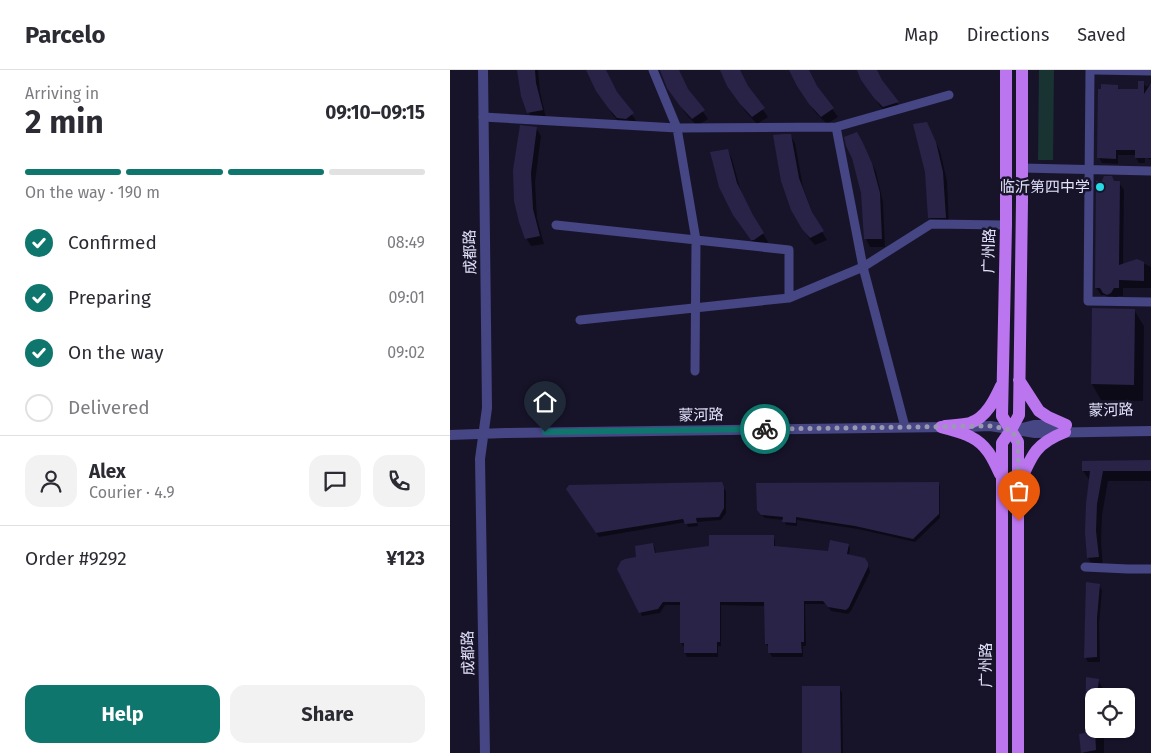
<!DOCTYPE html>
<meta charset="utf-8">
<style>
body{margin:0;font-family:"Fira Sans","Noto Sans SC",sans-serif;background:#f2f2f3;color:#2b2b33;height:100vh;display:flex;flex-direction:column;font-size:19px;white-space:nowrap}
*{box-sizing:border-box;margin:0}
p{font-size:16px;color:#7c7c81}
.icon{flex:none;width:28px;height:28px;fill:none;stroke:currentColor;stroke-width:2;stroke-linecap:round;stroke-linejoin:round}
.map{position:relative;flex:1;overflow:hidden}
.panel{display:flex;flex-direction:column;background:#fff;width:450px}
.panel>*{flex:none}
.fabs{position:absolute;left:635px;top:618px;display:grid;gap:10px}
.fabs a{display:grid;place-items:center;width:50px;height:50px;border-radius:10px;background:#fff;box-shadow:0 1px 4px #0004;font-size:25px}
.pin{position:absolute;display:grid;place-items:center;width:42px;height:42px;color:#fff;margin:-51px -21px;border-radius:50% 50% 50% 0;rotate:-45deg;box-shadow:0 0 5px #0007}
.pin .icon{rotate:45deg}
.courier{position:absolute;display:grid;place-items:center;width:50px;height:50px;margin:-25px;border:4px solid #0f766e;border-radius:50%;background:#fff;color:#222;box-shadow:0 1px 6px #0007}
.summary em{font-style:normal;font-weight:700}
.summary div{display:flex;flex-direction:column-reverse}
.summary{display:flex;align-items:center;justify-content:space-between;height:85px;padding:0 25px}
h1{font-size:32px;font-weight:700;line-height:38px}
.bar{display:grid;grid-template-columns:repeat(4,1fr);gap:8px 5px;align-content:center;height:60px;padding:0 25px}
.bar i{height:6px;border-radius:4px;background:#e1e1e2}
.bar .selected{background:#0f766e}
.bar p{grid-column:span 4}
.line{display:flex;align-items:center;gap:12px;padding:0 25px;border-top:1px solid #e1e1e2}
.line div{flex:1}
.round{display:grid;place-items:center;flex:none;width:52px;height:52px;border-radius:15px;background:#f2f2f3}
ol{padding:0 25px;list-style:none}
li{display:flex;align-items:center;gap:15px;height:55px}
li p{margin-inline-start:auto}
li .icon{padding:5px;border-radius:50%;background:#0f766e;color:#fff;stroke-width:4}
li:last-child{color:#7c7c81}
li i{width:28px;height:28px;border:2px solid #e1e1e2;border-radius:50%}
.cta{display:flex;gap:10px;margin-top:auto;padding:10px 25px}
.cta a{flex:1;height:58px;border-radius:15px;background:#0f766e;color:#fff;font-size:20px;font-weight:700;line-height:58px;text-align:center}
.cta a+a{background:#f2f2f3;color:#2b2b33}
header{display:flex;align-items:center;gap:30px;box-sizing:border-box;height:70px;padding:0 25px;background:#fff;border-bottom:1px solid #e1e1e2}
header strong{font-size:24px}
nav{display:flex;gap:28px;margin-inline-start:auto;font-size:18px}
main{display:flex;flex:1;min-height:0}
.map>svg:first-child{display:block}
</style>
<header>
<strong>Parcelo</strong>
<nav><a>Map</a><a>Directions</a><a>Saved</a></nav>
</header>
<main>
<section class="panel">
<div class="summary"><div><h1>2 min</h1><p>Arriving in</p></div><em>09:10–09:15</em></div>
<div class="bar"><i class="selected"></i><i class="selected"></i><i class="selected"></i><i></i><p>On the way · 190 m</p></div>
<ol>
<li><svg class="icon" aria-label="check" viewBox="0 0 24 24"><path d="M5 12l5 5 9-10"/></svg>Confirmed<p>08:49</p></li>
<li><svg class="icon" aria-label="check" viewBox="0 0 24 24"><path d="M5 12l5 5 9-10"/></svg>Preparing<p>09:01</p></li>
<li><svg class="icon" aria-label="check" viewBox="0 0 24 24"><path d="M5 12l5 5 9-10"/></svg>On the way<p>09:02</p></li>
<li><i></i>Delivered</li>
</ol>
<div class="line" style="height:90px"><a class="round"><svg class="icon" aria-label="person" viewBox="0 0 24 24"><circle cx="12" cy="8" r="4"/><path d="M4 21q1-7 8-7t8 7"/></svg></a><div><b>Alex</b><p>Courier · 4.9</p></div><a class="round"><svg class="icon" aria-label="chat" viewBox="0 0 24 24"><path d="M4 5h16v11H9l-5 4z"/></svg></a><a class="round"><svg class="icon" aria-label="phone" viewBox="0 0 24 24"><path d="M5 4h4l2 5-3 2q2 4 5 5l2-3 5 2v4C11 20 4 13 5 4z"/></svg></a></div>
<div class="line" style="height:65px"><div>Order #9292</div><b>¥123</b></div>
<div class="cta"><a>Help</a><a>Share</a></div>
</section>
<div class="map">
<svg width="701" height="683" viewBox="0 0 701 683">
<rect width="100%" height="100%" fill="#17142a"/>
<!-- green -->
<path fill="#183331" d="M589,0h15l-1,90h-15z"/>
<!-- shadow -->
<path fill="#0007" d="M68,0h20l2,22 6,26 -13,3 -4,-8z
M137,0h18l13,25 19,27 -14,4 -11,-12z
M211,0h17l11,22 19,27 -11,7 -11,-12 -12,-18z
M271,0h18l10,20 19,27 -11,7 -11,-12 -13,-18z
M341,0h17l10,20 20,27 -11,7 -12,-12 -12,-18z
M408,0h18l7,13 19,27 -14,5 -8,-9 -12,-18z
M693,12l3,5 5,-3v76l-6,-3v6h-6l-3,-5v-3h-18v9l-16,-1 -3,-5 18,-72 3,4h19z
M477,53l13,28 7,30 2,45h-15l-4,-8 -4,-46z
M86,58l5,8 -6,46 2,36 7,26 -13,2 -5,-8 -11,-37z
M407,64l10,18 9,20 7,30 2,45h-15l-4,-8 -3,-46 -10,-35z
M340,65l5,8 8,44 12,33 12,20 -12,5 -7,-8 -15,-28z
M278,81l4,8 9,33 16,31 11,19 -10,6 -1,-1 -18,-24z
M664,113h5l5,7 -1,75 14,-5 14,7v21h-28v8h-5l-2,4 -5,1 -6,-6h-4l-5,-7z
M643,239l41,1 10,16 -1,75 -42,-1 -9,-16z
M633,392h68v19h-43l-6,34 -1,27 2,25 -9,1 -6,-10 -2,-26 4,-51 -7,-10z
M488,413l2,3v32l-25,24 -57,-13 -61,-9v6l-11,-1 -2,-5 -19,-2 -5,-4z
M271,414l5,7v22l-5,7 -24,2 1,4 -10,1 -2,-5 -87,15 -29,-44z
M323,466l2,4v8l54,4 19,-7 2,3 -1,8 15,3 5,9 1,4 -19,39 -3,3 -17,-3 -5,-7h-21l1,42h-3v11h-31l-2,-4v-6h-2l-2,-4v-37l-45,-1v41h-3v11h-31l-2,-4v-6h-1l-3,-4v-38h-16l-5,8 -18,3 -24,-47 19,-11 16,-14 2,4 1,6 54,-7z
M649,515l3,5 -3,34 1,38h-12l-3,-5z
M637,609l11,1 9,16h-13v33h10v24h-21l3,-19z
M389,618l3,5 1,60h-40z"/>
<!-- building -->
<path fill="#292348" d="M67,0h18l1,13 7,27 -16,3 -6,-17z
M136,0h20l11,22 17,21 -8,6 -9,-1 -8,-9 -13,-18z
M210,0h19l9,19 17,21 -13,9 -12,-13 -13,-18z
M270,0h20l8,16 17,22 -13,9 -12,-13 -13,-18z
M339,0h20l8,16 17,22 -13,9 -12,-13 -12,-18z
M407,0h20l5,10 17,22 -16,5 -9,-9 -13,-18z
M688,11h6v13l7,-11v75h-16v-8h-19v9l-19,-1 1,-69h3v-5l17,1v4h20z
M477,52l9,20 7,30 3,46h-18l-3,-46 -12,-48z
M70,55l17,2 -6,46 2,36 7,27 -15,3 -6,-17 -5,-21 -1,-31z
M407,62l6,11 9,20 8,30 2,46h-18l-3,-46 -9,-35 -6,-12 -2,-9z
M334,64h7l8,44 13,34 12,19 -14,7 -8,-9 -11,-19 -10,-29 -8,-46z
M278,79l9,34 16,32 11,18 -10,7h-3l-18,-25 -14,-28 -6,-24 -3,-11z
M654,106h8l2,5h6l-1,84 18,-6 7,3v19l-25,-1v8h-5l-3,5 -4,2 -4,-2 -3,-5h-5l1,-107h6z
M642,238l43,1 -1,76 -43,-1z
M701,390v11h-48l-6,33 -1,27 3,26 -12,1 -2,-26 1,-28 4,-33h-8v-10z
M272,412l2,5v21l-5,9 -23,1 1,5 -12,1 -2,-5 -87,14 -30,-44 3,-4z
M489,412v32l-26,25 -58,-13 -59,-9v6l-14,-1 1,-5 -22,-2 -4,-5 -1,-27z
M259,465h65v11l54,5 2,-11 19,4 -2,10 18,4 3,5v4l-19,40 -3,3 -18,-3 -5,-6h-19v41h-3l1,11h-34v-9h-3l-1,-42h-44v40h-3v11h-33v-10h-4v-41h-17l-5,7 -19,4 -22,-44 4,-8 4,-2 11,-2 -1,-11 18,-3 2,10 54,-7z
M636,512l14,2 -3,34v39l-13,1z
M636,607l13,2 -2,17h-3v33h1l1,21 -15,3 -2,-19 6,-1z
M352,616h38l1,67h-39z"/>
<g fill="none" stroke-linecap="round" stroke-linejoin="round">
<!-- minor -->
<path stroke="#454683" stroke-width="9" d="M203,0l24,58 19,112 -1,131
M640,0l-2,231 63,1
M645,0l56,1
M33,47l194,11 159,-1 113,-32
M386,57l27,140 42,160
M572,98l129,3
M106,155l233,25v48
M130,250l209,-22 74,-31 68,-43 75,1
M635,497l43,2h23"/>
<!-- tertiary -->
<path stroke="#454683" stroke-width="10" d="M33,0l4,338 -7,51 5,294
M516,357l24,-1 45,7 116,-2
M572,358l12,-3h26
M0,365l55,-2 444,-6"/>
<!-- primary -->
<path stroke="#bb75ee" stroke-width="12" d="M556,0v155l-4,191 16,26v311
M569,310l20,31 9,6 18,8
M495,356c8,-1 17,-1 25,-3 16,-5 25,-24 31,-37
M491,357c10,3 21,5 30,10 16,8 22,22 29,37
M571,410c11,-26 16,-37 44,-48
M552,683v-310l9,-13 8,-15 3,-214v-131"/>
</g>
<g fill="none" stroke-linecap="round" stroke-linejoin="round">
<!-- done -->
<path stroke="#9b99b2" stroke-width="5" stroke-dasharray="0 9" d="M315,359l225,-3 22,4 6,12 1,79"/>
<!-- route -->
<path stroke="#0f766e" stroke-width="6" d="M95,362l220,-3"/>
</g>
<!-- markers -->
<circle fill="#23dae5" stroke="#17142a" stroke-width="2" cx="650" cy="117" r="5"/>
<g text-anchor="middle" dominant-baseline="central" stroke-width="5" stroke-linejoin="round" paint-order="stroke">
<!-- poi labels -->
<g font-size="15" fill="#e2e1fb" stroke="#17142a" text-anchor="end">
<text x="640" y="117">临沂第四中学</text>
</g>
<!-- street labels -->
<g font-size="15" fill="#e2e1fb" stroke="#17142a">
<text transform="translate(539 181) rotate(-89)">广州路</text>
<text transform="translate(20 182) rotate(-91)">成都路</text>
<text transform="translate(661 340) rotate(-1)">蒙河路</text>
<text transform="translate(251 345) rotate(-1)">蒙河路</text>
<text transform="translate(18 583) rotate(-91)">成都路</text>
<text transform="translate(536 595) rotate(-90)">广州路</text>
</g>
</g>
</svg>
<div class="fabs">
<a><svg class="icon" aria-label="locate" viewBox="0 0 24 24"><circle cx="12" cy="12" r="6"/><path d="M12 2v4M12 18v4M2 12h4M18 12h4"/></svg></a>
</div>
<div class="pin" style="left:569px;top:451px;background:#ea580c"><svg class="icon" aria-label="bag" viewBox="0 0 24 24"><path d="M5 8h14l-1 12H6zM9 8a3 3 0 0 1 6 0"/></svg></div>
<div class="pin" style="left:95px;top:362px;background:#1f2937"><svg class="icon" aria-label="home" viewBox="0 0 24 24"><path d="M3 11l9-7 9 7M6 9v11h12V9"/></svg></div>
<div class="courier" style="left:315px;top:359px"><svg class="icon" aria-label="bike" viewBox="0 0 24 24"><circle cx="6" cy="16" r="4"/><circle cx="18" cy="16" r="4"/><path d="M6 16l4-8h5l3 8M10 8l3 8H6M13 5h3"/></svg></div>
</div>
</main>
